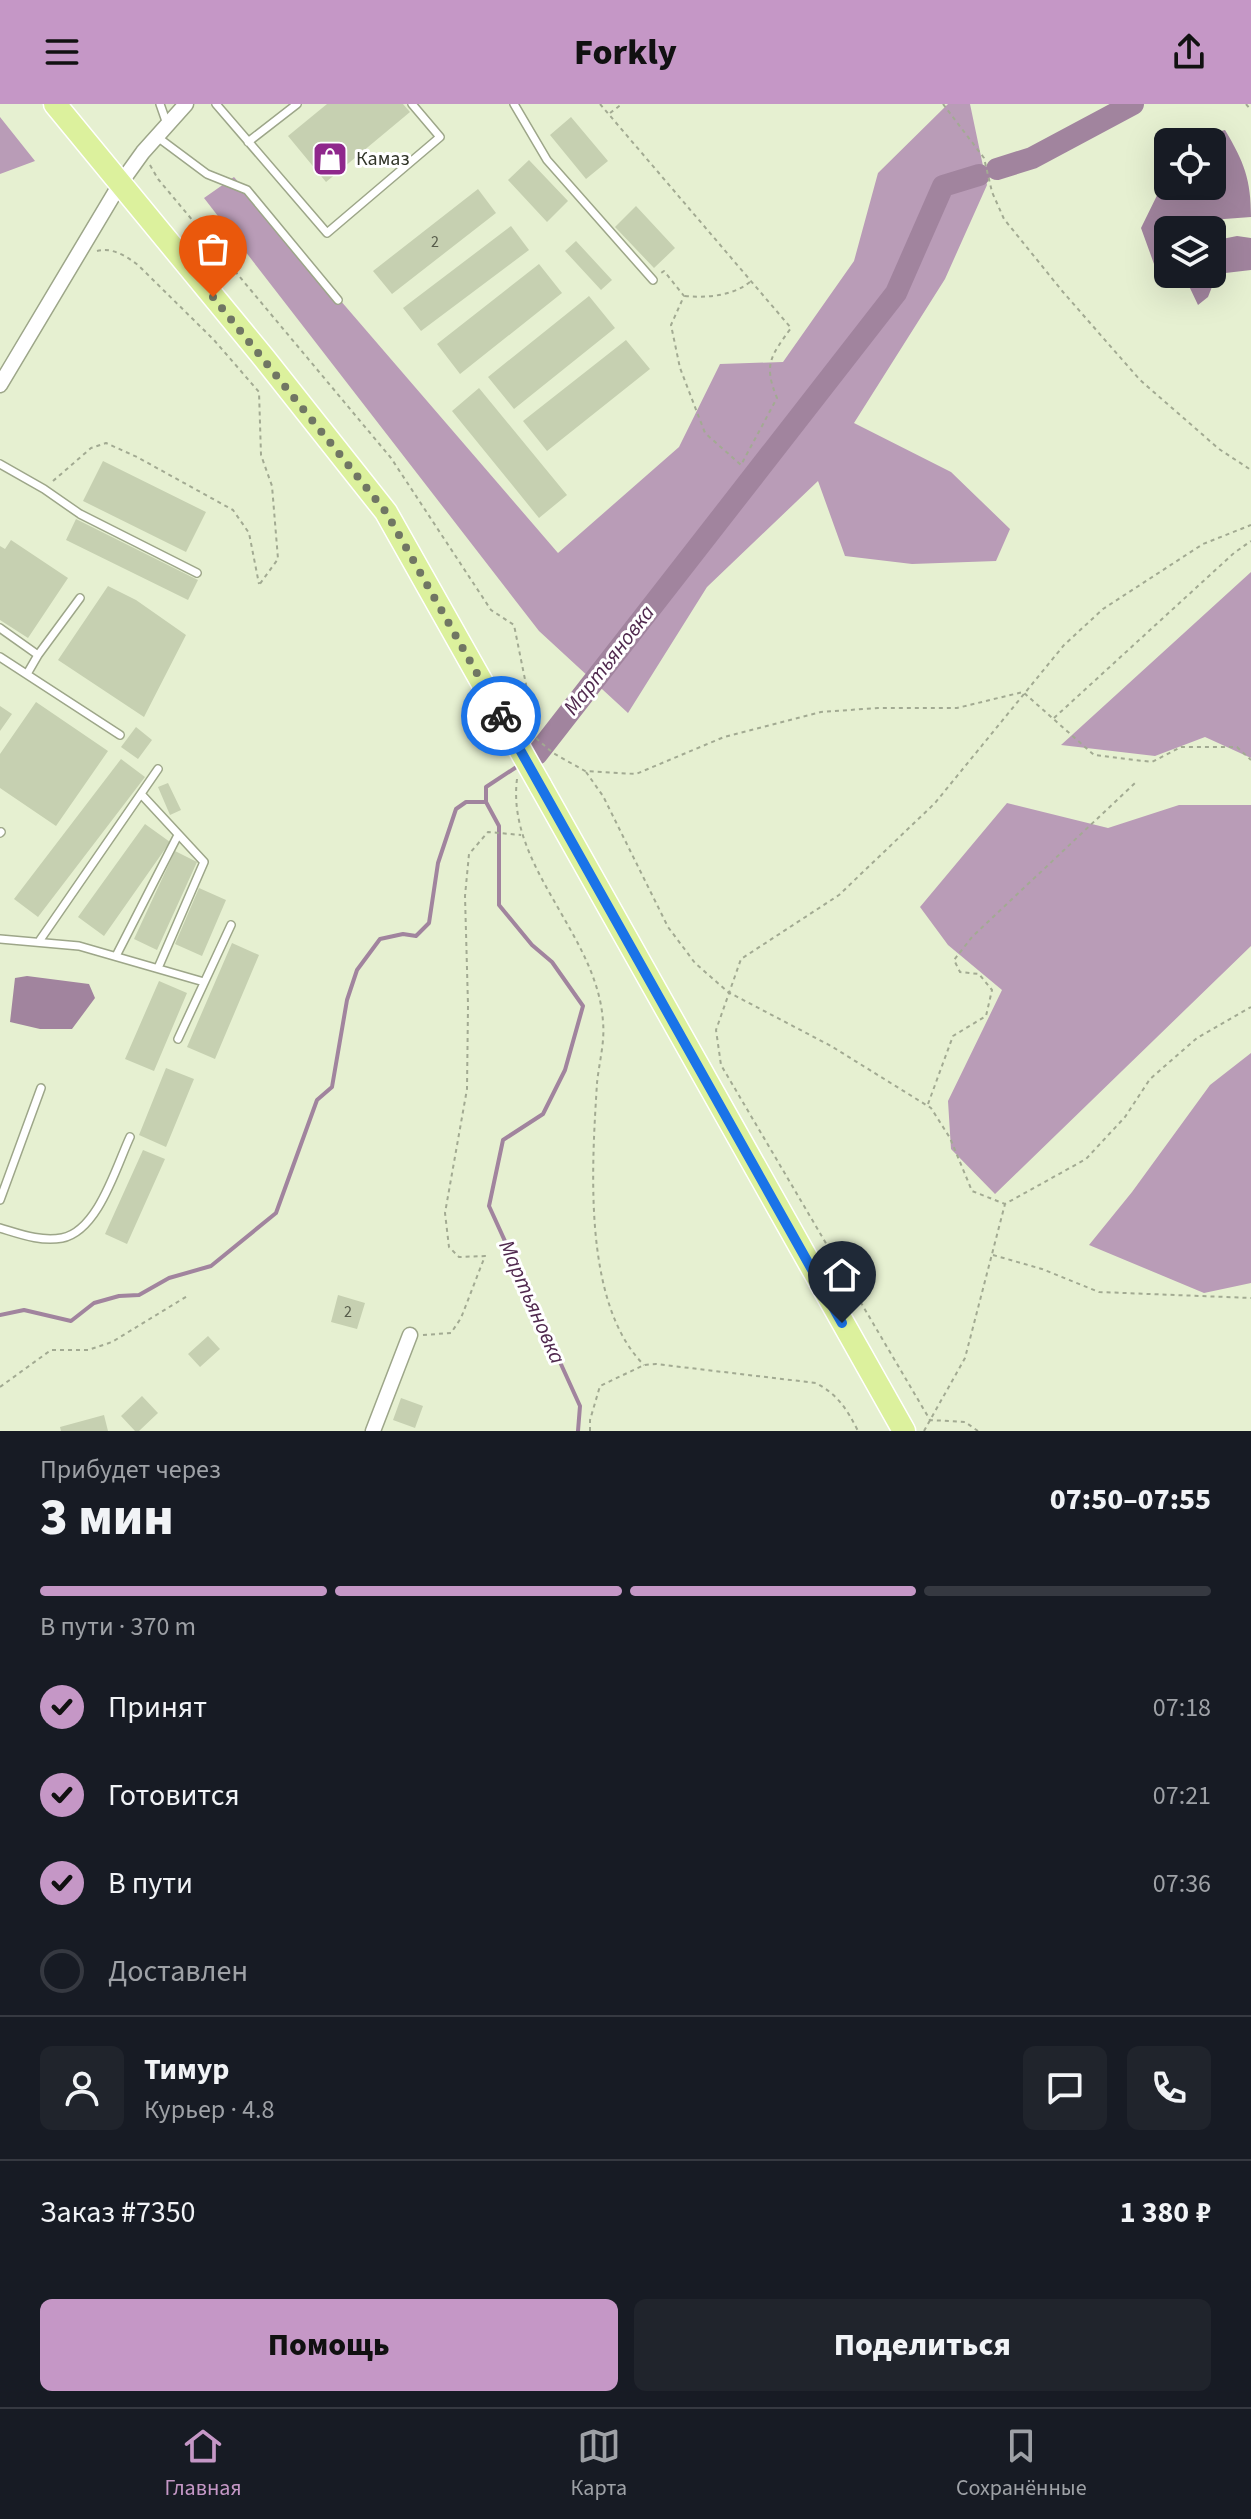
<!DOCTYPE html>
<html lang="ru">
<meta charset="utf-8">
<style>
body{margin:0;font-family:"Source Sans 3",sans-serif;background:#20242c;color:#f1f3f6;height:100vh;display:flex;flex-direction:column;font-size:30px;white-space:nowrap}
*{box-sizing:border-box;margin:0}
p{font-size:26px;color:#9ea1a6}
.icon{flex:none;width:44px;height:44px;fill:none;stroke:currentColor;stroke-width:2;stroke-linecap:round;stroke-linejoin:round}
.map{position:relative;height:1327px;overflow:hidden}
.panel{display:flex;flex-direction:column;background:#171b24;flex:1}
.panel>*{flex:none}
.controls{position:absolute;left:1154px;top:24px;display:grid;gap:16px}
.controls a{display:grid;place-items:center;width:72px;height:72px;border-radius:12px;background:#171b24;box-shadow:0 8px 32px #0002;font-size:40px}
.pin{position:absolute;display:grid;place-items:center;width:68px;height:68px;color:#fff;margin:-82px -34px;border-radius:50% 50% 50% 0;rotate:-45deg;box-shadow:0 0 8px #0007}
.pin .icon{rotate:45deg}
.courier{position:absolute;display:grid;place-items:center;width:80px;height:80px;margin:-40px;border:6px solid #1a73e8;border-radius:50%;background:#fff;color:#222;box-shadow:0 2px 10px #0007}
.summary em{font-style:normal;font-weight:800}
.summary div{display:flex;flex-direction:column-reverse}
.summary{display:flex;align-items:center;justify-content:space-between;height:136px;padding:0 40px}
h1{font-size:52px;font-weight:800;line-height:60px}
.bar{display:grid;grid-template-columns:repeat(4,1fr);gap:12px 8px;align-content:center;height:96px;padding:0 40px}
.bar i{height:10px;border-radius:6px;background:#363941}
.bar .on{background:#c597c6}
.bar p{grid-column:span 4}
.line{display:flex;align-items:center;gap:20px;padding:0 40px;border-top:2px solid #363941}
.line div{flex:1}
.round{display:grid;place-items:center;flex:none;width:84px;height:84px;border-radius:12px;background:#20242c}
ol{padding:0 40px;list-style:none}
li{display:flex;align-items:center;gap:24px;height:88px}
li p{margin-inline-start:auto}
li .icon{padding:8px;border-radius:50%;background:#c597c6;color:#111;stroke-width:4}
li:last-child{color:#9ea1a6}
li i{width:44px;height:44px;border:4px solid #363941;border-radius:50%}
.primary-button{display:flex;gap:16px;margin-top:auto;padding:16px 40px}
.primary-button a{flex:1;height:92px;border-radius:12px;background:#c597c6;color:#111;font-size:32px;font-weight:800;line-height:92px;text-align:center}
.primary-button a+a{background:#20242c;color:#f1f3f6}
header{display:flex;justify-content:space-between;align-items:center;height:104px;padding:0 40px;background:#c597c6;color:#111;font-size:36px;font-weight:800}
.menu{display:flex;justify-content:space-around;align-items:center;height:112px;border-top:2px solid #363941;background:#171b24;font-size:22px;color:#9ea1a6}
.menu a{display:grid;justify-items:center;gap:4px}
.menu .on{color:#c597c6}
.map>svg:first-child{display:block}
</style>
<header><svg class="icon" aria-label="menu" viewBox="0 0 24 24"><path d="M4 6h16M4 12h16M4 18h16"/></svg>Forkly<svg class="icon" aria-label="share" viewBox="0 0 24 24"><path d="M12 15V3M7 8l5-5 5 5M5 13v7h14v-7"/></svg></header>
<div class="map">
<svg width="1251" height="1327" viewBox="0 0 1251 1327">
<rect width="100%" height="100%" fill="#e6f0d1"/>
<!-- forest -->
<path fill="#b99cb7" d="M948,0h22l17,81 -42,94 -91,144 97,49 59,57 -14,32 -84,3 -67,-8 -27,-75 -111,106 -79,126 -89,-82 -335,-433 30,-21 324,376 121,-106 41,-83 63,-2 71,-101 24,-88z
M0,13l35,44 -35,13z
M1251,468v186l-46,-21 -50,19 -94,-11z
M1007,699l101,25 71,-23h72v141l-256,248 -44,-45 -3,-48 54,-111 -54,-45 -28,-38z
M1251,949v230l-47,10 -115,-48 43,-53 78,-107z"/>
<!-- water -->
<path fill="#a1849e" d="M1225,26c19,32 26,49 26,87l-40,3 -9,10h-34v35l-14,-1 -13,-36 27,-55v13h44v-44h-29l1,-2z
M1237,132l14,2v32l-34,4 -9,23 -10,8 -9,-19 2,-12h21v-33z
M27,872l62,8 6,14 -23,31h-32l-30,-7 5,-44z"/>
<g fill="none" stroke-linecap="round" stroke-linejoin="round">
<!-- stream -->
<path stroke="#a1849e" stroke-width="4" d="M521,660l-35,23v15l13,24v79l33,40 20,17 31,44 -18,64 -22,44 -40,26 -14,66 91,200 -2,25
M0,1211l24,-5 47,11 23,-18 25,-7 20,-1 30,-17 42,-12 65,-53 41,-113 15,-13 15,-87 10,-30 23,-31 23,-5 13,2 13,-13 9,-60 18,-54 10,-7h20"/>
<!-- river -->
<path stroke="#a1849e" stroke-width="22" d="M997,65l35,-11 101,-54
M537,650l359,-461 47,-107 36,-11"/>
</g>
<!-- building -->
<path fill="#c6d0b1" d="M327,0h76l7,8 -84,70 -38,-46z
M571,13l37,44 -22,18 -36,-44z
M529,56l39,41 -21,21 -39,-42z
M478,85l18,24 -104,81 -19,-23z
M636,102l39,42 -21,20 -39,-41z
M511,122l18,24 -108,81 -18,-23z
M576,137l36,39 -11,10 -36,-39z
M539,160l23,29 -102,81 -23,-30z
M589,192l26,32 -101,81 -26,-32z
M626,236l24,29 -103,82 -24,-30z
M479,284l88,107 -28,23 -87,-107z
M103,357l103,51 -20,40 -103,-51z
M76,415l122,61 -10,20 -122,-60z
M11,436l57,38 -40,60 -28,-18v-74l5,3z
M108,482l28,14 50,35 -42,82 -86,-57z
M36,598l72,49 -52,75 -56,-38v-34z
M0,602l12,8 -12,17z
M136,623l16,13 -14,19 -17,-12z
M121,655l24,18 -107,140 -24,-18z
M168,679l13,27 -11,5 -12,-28z
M145,720l25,18 -66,94 -26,-19z
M175,747l22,11 -40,88 -23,-11z
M199,784l27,12 -24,56 -27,-12z
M232,839l27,12 -44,104 -28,-12z
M159,877l28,12 -33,78 -29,-12z
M166,964l28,11 -28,68 -27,-12z
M143,1046l22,9 -38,85 -22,-10z
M338,1191l27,8 -8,26 -26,-7z
M208,1232l12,13 -20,18 -12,-13z
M142,1292l16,17 -19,18h-4l-14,-15z
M401,1294l22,8 -8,22 -22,-8z
M104,1311l4,16h-47l-1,-4z"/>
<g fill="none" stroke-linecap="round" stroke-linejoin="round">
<defs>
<path id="service" d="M160,0l7,20
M216,0l111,129 113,-96 -28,-33
M514,0l33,56 106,120
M156,32l51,38 40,16 91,110
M248,38l49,-38
M0,360l44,25 36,25 117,59
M0,524l38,27 42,-57
M0,553l120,78
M27,570l11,-19
M141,690l63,68 -46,106
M0,729l1,-1
M0,835l79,7 125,36
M40,836l118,-171
M116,852l62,-121
M178,935l53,-114
M0,1096l41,-112
M0,1124c20,6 41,14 62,10 36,-7 54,-71 68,-101"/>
<path id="minor" d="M0,281l120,-201 23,-32 43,-48
M373,1327l37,-96"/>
<path id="primary" d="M55,0l209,254 122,154 124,220
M540,681l364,646"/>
</defs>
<!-- service casing -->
<use href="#service" stroke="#9da689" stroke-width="10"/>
<!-- minor casing -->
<use href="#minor" stroke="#9da689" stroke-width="17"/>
<!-- primary casing -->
<use href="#primary" stroke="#fff" stroke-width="25"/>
<!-- path -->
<path stroke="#a2aa92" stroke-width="2" stroke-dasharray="4 4" stroke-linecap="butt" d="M600,0l191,224c-20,28 -28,36 -14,70l-36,67 -36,-32 -25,-65 -9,-43 13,-29 -20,-25 -3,2
M943,0l41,54 8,34 12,27 59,73 77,88 79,69 32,21
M1246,0l5,6
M610,9l12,-9
M150,61l8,14 233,279 100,152 23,15 23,114 16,14 32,18 51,3 88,-37 97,-25 57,-4h79l66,-16 71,63 58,7 29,-15h56l14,13
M97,147c15,-4 29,5 41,14l76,75 45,52 2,63 11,31 6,73 -19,26
M685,192c22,2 49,0 66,-15
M53,377l38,-33 15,-5 31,14 96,53 16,23 10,51
M1054,614l180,-165 17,-12
M586,668l17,24 65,131 27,36 33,29 103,54 100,62 19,30 22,53 33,13
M517,675c-11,88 81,156 86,243 2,20 -4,41 -6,61 -5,82 -15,220 47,282
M928,1000l25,-68 33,-20 6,-26 -13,-16 -19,-2 -6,-12 18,-23 164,-155
M993,1151l49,14 57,23 152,6
M423,1231l28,-2 10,-15 24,-62 -26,1 -10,-10 -4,-34 22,-124 1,-84 -3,-109 4,-42 19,-22 33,3
M0,1283l51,-37h37l24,-8 77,-47
M590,1327v-11l10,-34 44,-21 12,-1 160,19c21,11 31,26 42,48
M924,1327l41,-73 40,-154 81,-45 39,-42 25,-38 47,-41 54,-31
M978,1327l-13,-9 -35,-2 -209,-355 -5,-35 25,-71 98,-64 96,-92 129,-158 39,-36 100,-65 48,-19"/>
<!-- service -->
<use href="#service" stroke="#fff" stroke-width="7"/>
<!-- minor -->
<use href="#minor" stroke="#fff" stroke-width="14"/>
<!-- primary -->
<use href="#primary" stroke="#dcf19d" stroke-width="22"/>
<defs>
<path id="primary-bridge" d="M510,628l30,53"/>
</defs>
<!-- primary-bridge casing -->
<use href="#primary-bridge" stroke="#fff" stroke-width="25" stroke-linecap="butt"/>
<!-- primary-bridge -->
<use href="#primary-bridge" stroke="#dcf19d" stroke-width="22"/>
</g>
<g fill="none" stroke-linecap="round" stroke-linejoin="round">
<!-- done -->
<path stroke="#707663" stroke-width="8" stroke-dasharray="0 14.4" d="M213,193l173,215 115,204"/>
<!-- route -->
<path stroke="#1a73e8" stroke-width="10" d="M501,612l341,607"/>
</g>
<!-- icons -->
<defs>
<symbol id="shop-square" viewBox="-11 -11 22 22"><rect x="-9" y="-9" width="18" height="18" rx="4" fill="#8f278c" stroke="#fff"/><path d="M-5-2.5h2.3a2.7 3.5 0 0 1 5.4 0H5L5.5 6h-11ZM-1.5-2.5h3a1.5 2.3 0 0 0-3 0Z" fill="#fff"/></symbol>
</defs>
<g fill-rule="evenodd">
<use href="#shop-square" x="310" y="35" width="40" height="40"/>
</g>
<g text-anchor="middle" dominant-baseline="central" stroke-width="6" stroke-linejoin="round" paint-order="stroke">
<!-- number labels -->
<g font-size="16" fill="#565b4a">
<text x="435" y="138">2</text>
<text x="348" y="1208">2</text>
</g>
<!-- poi labels -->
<g font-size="20" fill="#303428" stroke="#fff" text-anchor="start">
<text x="356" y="55">Камаз</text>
</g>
<!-- water labels -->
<g font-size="22" font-style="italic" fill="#50294e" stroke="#fff">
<text transform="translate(609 556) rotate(-52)">Мартьяновка</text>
<text transform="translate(532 1198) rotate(66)">Мартьяновка</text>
</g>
</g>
</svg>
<div class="controls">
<a><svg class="icon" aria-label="locate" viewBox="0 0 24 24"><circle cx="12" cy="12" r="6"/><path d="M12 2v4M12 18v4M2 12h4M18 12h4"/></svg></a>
<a><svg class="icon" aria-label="layers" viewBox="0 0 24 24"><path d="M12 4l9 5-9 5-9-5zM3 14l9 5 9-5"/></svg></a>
</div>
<div class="pin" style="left:213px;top:193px;background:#ea580c"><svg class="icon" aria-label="bag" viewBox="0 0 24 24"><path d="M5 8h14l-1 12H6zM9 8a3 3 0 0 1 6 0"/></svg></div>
<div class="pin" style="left:842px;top:1219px;background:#1f2937"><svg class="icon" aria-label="home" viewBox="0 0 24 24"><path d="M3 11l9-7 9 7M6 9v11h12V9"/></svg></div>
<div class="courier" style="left:501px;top:612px"><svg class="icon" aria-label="bike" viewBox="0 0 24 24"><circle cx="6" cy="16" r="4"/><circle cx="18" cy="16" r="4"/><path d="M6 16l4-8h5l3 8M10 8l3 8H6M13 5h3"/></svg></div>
</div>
<section class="panel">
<div class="summary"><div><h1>3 мин</h1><p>Прибудет через</p></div><em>07:50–07:55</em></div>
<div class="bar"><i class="on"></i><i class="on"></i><i class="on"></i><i></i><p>В пути · 370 m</p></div>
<ol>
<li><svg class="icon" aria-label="check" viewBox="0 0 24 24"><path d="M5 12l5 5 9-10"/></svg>Принят<p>07:18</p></li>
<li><svg class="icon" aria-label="check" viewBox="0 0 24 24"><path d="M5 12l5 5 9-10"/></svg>Готовится<p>07:21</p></li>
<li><svg class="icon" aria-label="check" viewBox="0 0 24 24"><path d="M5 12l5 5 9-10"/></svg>В пути<p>07:36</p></li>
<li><i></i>Доставлен</li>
</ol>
<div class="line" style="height:144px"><a class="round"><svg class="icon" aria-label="person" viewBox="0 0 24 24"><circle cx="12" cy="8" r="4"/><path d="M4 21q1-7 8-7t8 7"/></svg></a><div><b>Тимур</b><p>Курьер · 4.8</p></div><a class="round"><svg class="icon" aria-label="chat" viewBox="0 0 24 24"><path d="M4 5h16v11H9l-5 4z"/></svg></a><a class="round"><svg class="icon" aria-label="phone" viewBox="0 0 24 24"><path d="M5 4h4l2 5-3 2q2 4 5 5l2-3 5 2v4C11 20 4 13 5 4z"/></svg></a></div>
<div class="line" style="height:104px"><div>Заказ #7350</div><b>1 380 ₽</b></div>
<div class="primary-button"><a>Помощь</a><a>Поделиться</a></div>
</section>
<nav class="menu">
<a class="on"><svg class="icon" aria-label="home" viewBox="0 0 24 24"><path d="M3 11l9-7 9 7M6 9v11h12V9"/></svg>Главная</a>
<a><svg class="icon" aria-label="map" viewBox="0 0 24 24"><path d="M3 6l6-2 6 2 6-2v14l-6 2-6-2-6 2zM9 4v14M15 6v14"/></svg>Карта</a>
<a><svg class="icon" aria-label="saved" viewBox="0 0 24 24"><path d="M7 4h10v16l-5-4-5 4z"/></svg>Сохранённые</a>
</nav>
